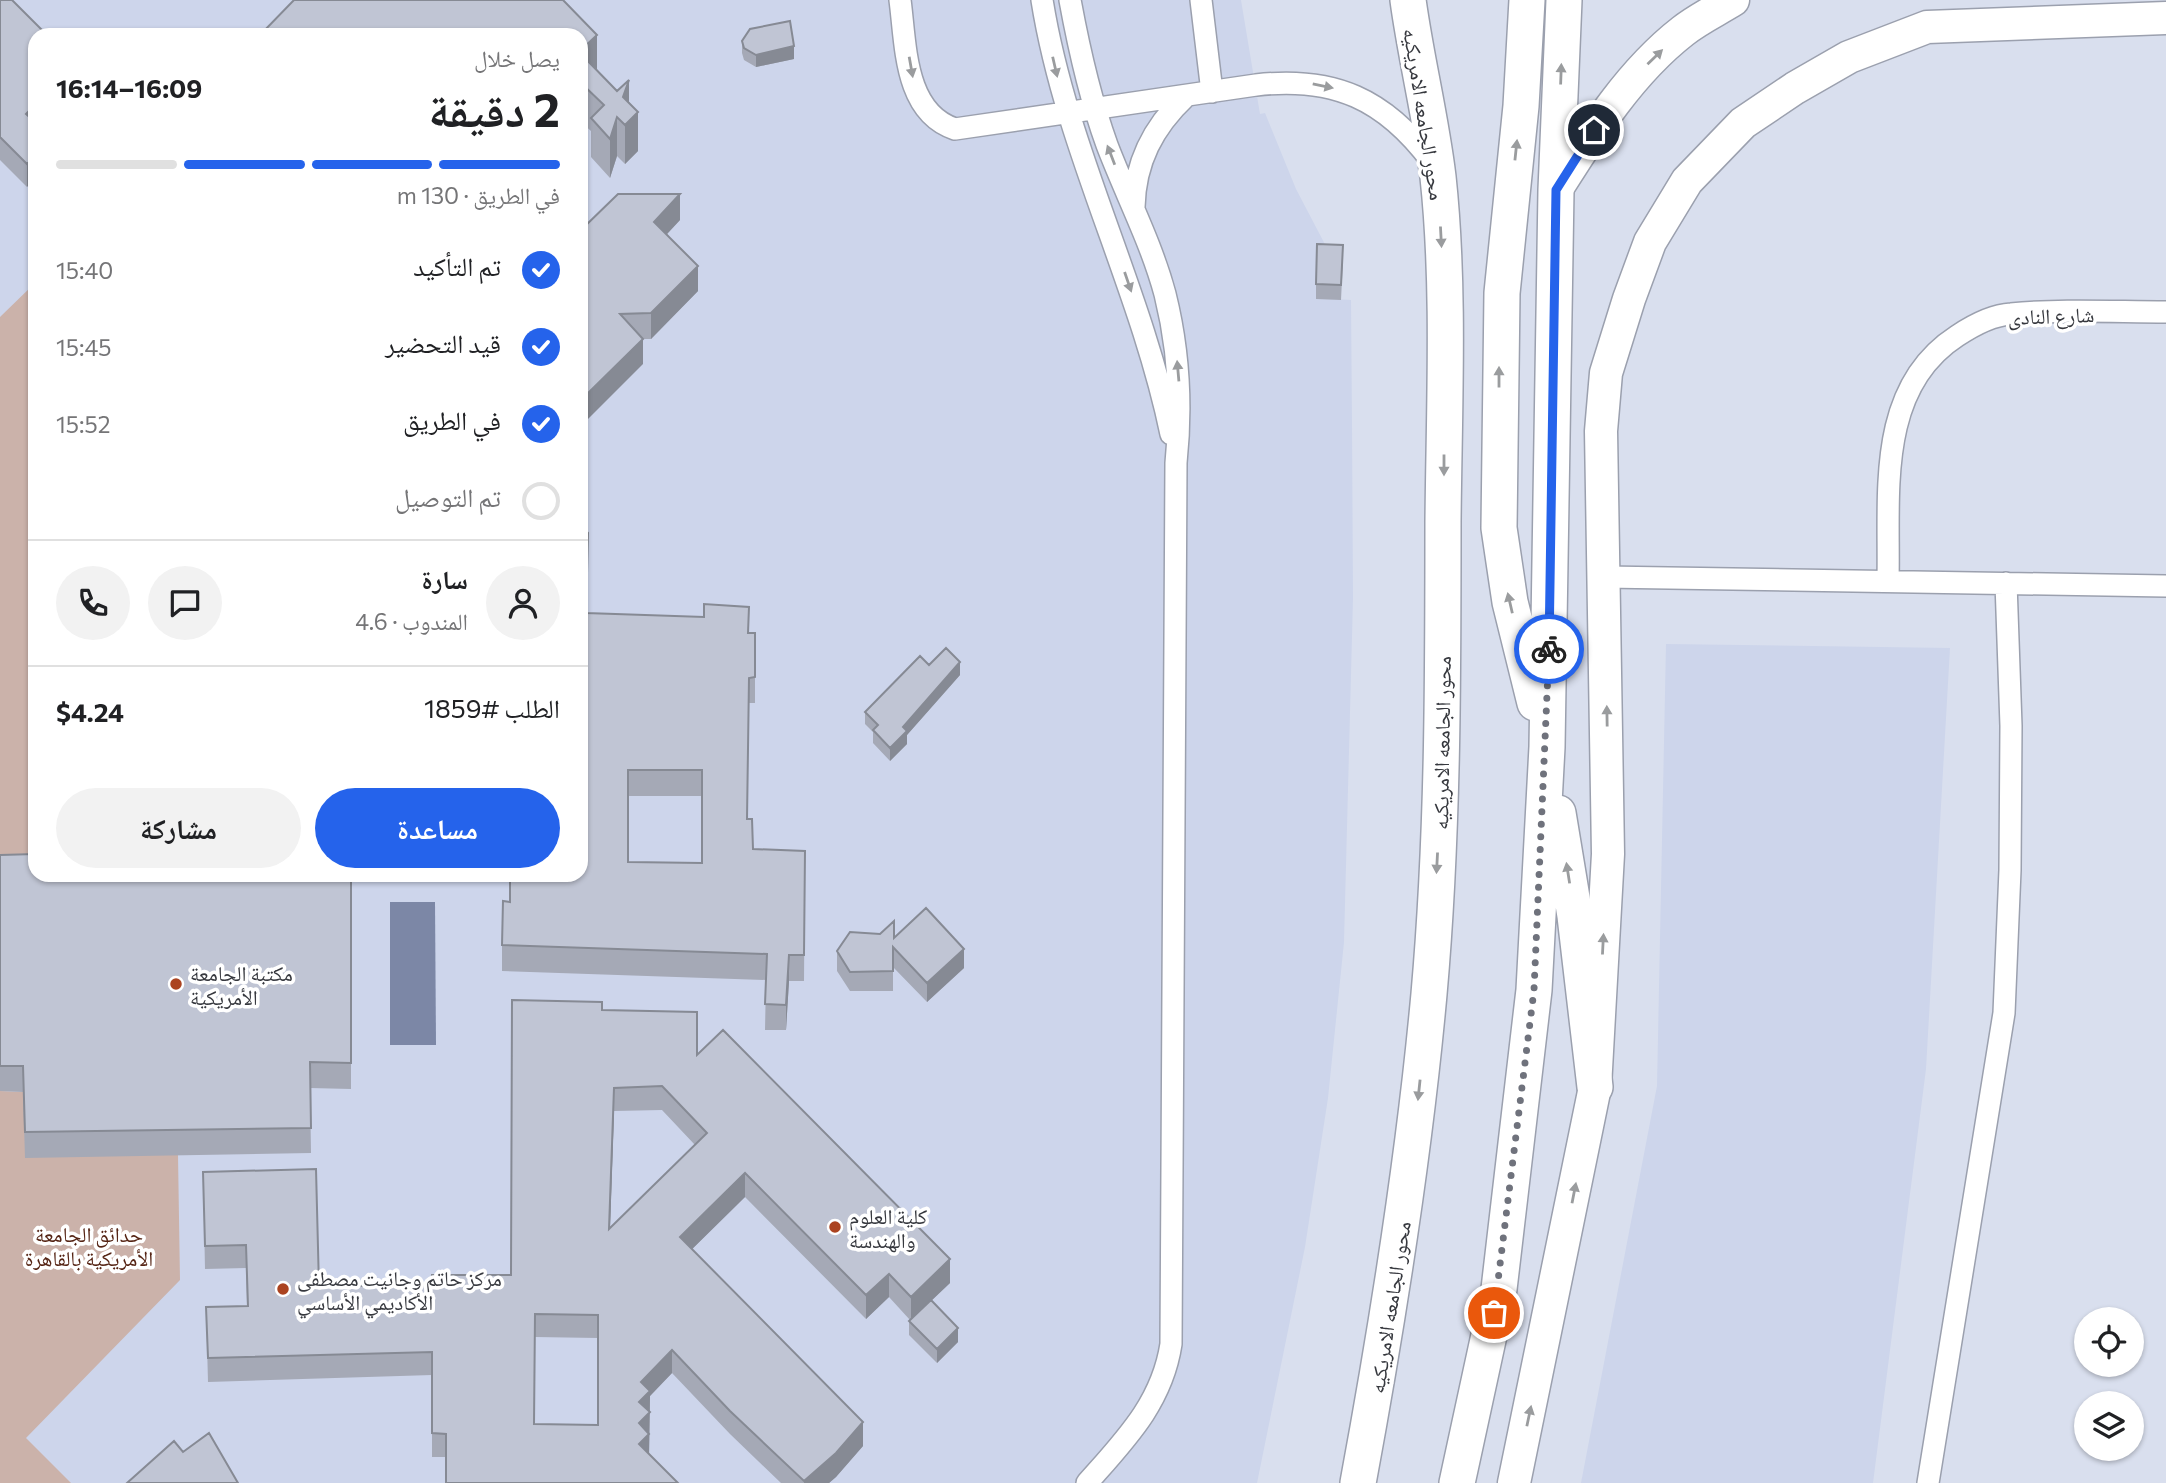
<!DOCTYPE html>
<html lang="ar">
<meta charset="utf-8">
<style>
body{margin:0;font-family:Commissioner,"Noto Naskh Arabic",sans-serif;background:#f2f2f2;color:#202124;direction:rtl;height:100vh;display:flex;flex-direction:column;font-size:26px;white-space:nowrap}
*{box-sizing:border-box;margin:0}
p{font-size:23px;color:#757577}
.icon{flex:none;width:38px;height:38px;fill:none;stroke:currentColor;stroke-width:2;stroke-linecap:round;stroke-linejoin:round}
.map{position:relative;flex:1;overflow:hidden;direction:ltr}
.details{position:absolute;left:28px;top:28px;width:560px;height:854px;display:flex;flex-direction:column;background:#fff;border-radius:21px;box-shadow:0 2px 5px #0004;direction:rtl}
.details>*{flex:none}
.buttons{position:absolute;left:2074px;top:1307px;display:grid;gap:14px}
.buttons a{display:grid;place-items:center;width:70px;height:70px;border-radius:50%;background:#fff;box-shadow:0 2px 5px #0004;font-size:35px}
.pin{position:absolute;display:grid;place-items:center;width:60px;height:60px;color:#fff;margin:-30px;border:4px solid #fff;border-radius:50%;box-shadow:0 2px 7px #0007}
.courier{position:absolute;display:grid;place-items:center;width:70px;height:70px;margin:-35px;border:5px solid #2563eb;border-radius:50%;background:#fff;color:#222;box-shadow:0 2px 9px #0007}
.summary em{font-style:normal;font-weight:700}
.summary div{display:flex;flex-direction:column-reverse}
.summary{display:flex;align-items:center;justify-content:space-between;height:119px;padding:0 28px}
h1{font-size:46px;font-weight:700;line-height:52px}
.bar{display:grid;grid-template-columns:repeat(4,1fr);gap:10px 7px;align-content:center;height:84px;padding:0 28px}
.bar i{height:9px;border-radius:5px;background:#e0e0e0}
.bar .on{background:#2563eb}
.bar p{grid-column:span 4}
.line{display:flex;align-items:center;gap:18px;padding:0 28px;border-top:2px solid #e0e0e0}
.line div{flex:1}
.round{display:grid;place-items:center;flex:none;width:74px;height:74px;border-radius:37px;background:#f2f2f2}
ol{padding:0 28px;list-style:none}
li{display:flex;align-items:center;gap:21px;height:77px}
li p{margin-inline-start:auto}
li .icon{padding:7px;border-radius:50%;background:#2563eb;color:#fff;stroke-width:4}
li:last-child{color:#757577}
li i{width:38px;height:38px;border:4px solid #e0e0e0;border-radius:50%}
.primary-button{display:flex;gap:14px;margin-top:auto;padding:14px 28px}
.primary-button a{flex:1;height:80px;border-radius:42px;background:#2563eb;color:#fff;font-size:28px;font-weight:700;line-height:80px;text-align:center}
.primary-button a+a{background:#f2f2f2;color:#202124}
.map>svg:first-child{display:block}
</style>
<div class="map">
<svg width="2166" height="1483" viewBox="0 0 2166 1483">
<rect width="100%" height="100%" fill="#d9dfee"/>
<!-- built -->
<path fill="#cdd5eb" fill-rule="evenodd" d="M0,0h1241l19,114 5,-1 31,76 33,63 -13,46 35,2 1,125 1,173 -9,344 -16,156 -23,149 -48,236h-1257zM35,35h546v840h-546z
M1666,644l284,4 -24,421 -53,414h-292l76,-397z"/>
<!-- green -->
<path fill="#cbb2aa" d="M35,283v586h-35v-552z
M0,1091l23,1 155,63 2,125 -154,158 45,45h-71z"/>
<!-- water -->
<path fill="#7c87a6" d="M390,902h45l1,143h-46z"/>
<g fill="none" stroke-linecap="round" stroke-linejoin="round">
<defs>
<path id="street" d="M900,0c6,45 4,112 55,129l301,-44c78,-9 129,14 176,77
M1042,0c24,150 98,285 129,434
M1070,0c9,49 20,98 37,145 19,50 44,97 58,149 14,56 17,112 11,169l-5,881c-9,59 -46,96 -84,139
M1201,0l11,92
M1134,207c1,-45 19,-80 52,-111
M1605,577l561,9
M1888,581c2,-86 -13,-192 69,-245 15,-10 35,-21 54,-22 51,-5 104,-2 155,-2
M1928,1483l76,-470 6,-143 1,-144 -5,-143"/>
<path id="secondary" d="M1556,190c36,-57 73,-117 127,-159 15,-12 34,-21 50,-31
M1514,1483l81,-396 13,-233 -7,-423 5,-58 23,-74 21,-57 37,-61 56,-58 52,-35 54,-31 78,-30 239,-9"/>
<path id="primary" d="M1527,0l-6,106 -19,187 -3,235 11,74 25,101
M1558,813l17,103 20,171
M1358,1483c30,-162 56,-324 71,-489 14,-157 14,-315 14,-472 1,-112 7,-234 -5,-345 -7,-59 -22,-118 -30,-177
M1457,1483l42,-194 35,-299 13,-243 9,-557 8,-190"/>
</defs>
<!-- street casing -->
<use href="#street" stroke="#9ba0ae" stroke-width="24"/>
<!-- secondary casing -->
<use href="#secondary" stroke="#9ba0ae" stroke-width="35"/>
<!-- primary casing -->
<use href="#primary" stroke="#9ba0ae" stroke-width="38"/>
<!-- street -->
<use href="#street" stroke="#fff" stroke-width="21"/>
<!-- secondary -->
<use href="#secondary" stroke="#fff" stroke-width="32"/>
<!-- primary -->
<use href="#primary" stroke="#fff" stroke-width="35"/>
</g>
<!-- wall -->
<path fill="#a5a9b6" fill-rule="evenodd" d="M0,0l47,35 -20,152 -27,-27z
M294,0h269l34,35v36l20,20 12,-11v22l9,10v39l-13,13 -8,-8 -7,22 -19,-21v-26l-10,-9v-87h-321z
M742,41l52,18 -38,8 -12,-7 -2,-7z
M680,220l-13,14 31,57 -47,48h-8v25l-62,-134z
M1343,259l-2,41 -25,-1v-15z
M587,613l168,20v70h-6l-2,116 6,30 52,2 -1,130h-15l-3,49h-21l1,-50 -264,-9v-26l8,-43zM628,796h74v67l-74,-1z
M929,665l31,10 -53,60v9l-17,17 -17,-18v-11l-8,-8v-12z
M0,855l351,208v26l-41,-1 1,65 -286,5 -2,-66 -23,-1z
M894,938l70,30 -37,34 -34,-35v24h-43l-13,-20v-20z
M602,1010l95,45 253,228 -19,18 27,41 -21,21 -28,-28v-14l1,-1 -21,-23 -23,22 -121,-122 -53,52 171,197 -27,31 -7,6h-48l-51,-49 -58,-61 -22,23 -1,58 -203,3h-14v-82l-224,7 -2,-75 41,-1 -1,-38 -41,1 -2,-97 116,115 113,-3 79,-9zM662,1110l33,35 -85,84 4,-118zM535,1337l63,1v87l-64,-1z"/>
<!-- shaded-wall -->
<path fill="#868a94" d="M597,35v39l-16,9v-33z
M794,46v13l-38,8v-12z
M629,80v39l9,-7v39l-13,13v-39l-2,-28z
M35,105v23l-9,-14z
M617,117v39l-7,22v-39z
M35,156v23l-8,8v-23z
M680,194v26l-26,28v-26z
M698,266v25l-47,48v-26z
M643,339v25l-62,62v-26z
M960,662v13l-53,60v9l-17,17v-13l13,-21z
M964,949v19l-37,34v-19z
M789,955v26l-3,49v-25z
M614,1088v23l-5,142v-24z
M745,1173v24l-65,64v-24z
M950,1259v24l-39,37v-23z
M889,1274v23l-23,22v-24z
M958,1328v14l-21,21v-14z
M672,1350v23l-22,23 -1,61 -10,-11v-44l2,-20z
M863,1422v24l-27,31 -7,6h-25v-2z"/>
<!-- building -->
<path fill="#c0c5d4" stroke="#868a94" stroke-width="2" fill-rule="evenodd" d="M0,0h12l35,35h-12v70l-9,9 9,8v34l-8,8 -27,-27z
M294,0h269l34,35 -16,15v-15h-321z
M790,21l4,25 -38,9 -12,-7 -2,-7 8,-12z
M581,54l36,37 12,-11 -6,17 15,15 -13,13 -8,-8 -7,22 -19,-21 13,-13 -23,-22z
M618,194h62l-26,28 44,44 -47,47 -31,1 23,25 -62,61v-170z
M1317,244l26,1 -2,40 -25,-1z
M581,526l7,7 -2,80 118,4v-13l45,3 -1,26h7v44l-6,1 -2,141h5l1,30 52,2 -1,104h-15l-3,50 -21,-1 2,-50 -265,-9 1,-44 7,1v-27h71zM628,770h74v93l-74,-1z
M946,648l14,14 -57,65 4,4 -17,17 -17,-18 5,-5 -13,-13 55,-56 9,9z
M35,854v21h316v188l-41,-1 1,66 -286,4 -2,-66h-23v-211z
M926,908l38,41 -37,34 -34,-36v24l-43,1 -13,-21 13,-19 30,2 14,-13v17z
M512,1000l90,2v8l95,2v43l26,-25 227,229 -39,38 -22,-23 -23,21 -121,-122 -65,64 183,185 -27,31 -32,28 -74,-70 -58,-61 -31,32 9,9 -11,11 11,10 -11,11 10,11 -10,10 39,39h-232v-49l-14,-1v-81l-224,6 -2,-51 42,-1 -2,-61 -41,1 -2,-74 113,-3 3,118 113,-3v-9h79zM662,1086l45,47 -98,96 5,-141zM535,1314l63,1v110l-64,-1z
M931,1300l27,28 -21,21 -28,-28z
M209,1433l29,50h-111l47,-42 9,11z"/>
<!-- one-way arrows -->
<defs><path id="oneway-solid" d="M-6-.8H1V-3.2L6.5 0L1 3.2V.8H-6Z" transform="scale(1.75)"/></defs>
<g fill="#9a9c9e">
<use href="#oneway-solid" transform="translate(1655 57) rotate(-44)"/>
<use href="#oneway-solid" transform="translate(911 67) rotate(80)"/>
<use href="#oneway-solid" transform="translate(1055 67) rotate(77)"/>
<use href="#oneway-solid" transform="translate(1561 74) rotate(-88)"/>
<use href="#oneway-solid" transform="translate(1323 86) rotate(12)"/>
<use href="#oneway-solid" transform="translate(1516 150) rotate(-84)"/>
<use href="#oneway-solid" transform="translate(1111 155) rotate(-111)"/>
<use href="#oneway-solid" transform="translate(1441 237) rotate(87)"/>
<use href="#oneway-solid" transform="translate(1128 282) rotate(71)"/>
<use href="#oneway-solid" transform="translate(1178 371) rotate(-95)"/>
<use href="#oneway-solid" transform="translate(1499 377) rotate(-90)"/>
<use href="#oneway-solid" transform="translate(1444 465) rotate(90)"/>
<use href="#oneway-solid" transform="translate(1510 603) rotate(-103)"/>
<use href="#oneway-solid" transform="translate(1607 716) rotate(-91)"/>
<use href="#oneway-solid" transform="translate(1437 863) rotate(93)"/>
<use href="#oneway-solid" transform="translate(1568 873) rotate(-99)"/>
<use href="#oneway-solid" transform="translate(1603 944) rotate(-87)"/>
<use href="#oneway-solid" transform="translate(1419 1090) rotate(96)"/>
<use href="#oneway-solid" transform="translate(1574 1193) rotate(-79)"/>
<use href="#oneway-solid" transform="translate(1529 1416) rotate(-78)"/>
</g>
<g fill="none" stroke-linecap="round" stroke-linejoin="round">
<!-- done -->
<path stroke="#6f727c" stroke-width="7" stroke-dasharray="0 12.6" d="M1494,1313l40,-323 15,-341"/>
<!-- route -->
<path stroke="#2563eb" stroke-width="9" d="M1549,649l7,-459 38,-60"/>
</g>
<!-- markers -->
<g fill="#ab4320" stroke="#fff" stroke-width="2.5">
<circle cx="176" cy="984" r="7"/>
<circle cx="835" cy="1227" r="7"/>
<circle cx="283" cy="1289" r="7"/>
</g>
<g text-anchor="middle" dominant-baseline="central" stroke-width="7" stroke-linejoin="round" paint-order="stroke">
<!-- street labels -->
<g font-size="21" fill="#36383e" stroke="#fff">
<text transform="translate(1425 114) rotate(81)">محور الجامعه الامريكيه</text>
<text transform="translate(2051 315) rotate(-2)">شارع النادى</text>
<text transform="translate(1441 743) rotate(-89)">محور الجامعه الامريكيه</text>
<text transform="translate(1389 1307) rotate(-81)">محور الجامعه الامريكيه</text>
</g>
<!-- poi labels -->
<g font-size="21" fill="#36383e" stroke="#fff" text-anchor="start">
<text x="190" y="972">مكتبة الجامعة<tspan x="190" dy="24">الأمريكية</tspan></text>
<text x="849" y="1215">كلية العلوم<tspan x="849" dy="24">والهندسة</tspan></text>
<text x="297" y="1277">مركز حاتم وجانيت مصطفى<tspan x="297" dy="24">الأكاديمي الأساسي</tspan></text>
</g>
<!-- park labels -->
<g font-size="21" fill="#552414" stroke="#fff">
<text x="89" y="1233">حدائق الجامعة<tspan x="89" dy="24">الأمريكية بالقاهرة</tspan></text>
</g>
</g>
</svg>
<div class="buttons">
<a><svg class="icon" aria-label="locate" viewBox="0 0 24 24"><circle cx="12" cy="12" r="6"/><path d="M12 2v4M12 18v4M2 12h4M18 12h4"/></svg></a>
<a><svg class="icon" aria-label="layers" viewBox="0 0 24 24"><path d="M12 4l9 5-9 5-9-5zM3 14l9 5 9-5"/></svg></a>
</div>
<div class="pin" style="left:1494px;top:1313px;background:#ea580c"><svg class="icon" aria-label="bag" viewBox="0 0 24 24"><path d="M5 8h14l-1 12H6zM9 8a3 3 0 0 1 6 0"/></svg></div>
<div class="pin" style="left:1594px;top:130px;background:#1f2937"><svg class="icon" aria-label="home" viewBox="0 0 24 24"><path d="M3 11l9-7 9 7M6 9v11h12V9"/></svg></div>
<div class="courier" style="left:1549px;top:649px"><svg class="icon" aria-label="bike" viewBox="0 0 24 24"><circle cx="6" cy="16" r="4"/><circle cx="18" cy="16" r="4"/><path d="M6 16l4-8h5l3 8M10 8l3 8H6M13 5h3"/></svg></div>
<section class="details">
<div class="summary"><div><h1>2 دقيقة</h1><p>يصل خلال</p></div><em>16:09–16:14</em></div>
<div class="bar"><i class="on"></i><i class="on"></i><i class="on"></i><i></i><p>في الطريق · 130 m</p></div>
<ol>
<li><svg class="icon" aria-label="check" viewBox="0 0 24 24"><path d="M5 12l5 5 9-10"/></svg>تم التأكيد<p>15:40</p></li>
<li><svg class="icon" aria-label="check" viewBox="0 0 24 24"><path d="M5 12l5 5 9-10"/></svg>قيد التحضير<p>15:45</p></li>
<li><svg class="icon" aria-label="check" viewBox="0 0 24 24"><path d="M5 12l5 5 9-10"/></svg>في الطريق<p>15:52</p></li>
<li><i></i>تم التوصيل</li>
</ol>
<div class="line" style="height:126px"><a class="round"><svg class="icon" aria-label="person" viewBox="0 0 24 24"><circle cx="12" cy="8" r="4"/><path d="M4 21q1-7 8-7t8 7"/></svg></a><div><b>سارة</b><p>المندوب · 4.6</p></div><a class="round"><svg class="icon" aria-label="chat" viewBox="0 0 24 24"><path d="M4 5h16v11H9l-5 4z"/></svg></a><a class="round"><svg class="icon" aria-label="phone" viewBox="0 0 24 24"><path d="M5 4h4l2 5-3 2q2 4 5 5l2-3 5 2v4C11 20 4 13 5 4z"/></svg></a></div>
<div class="line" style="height:91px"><div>الطلب #1859</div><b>$4.24</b></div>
<div class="primary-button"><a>مساعدة</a><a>مشاركة</a></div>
</section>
</div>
